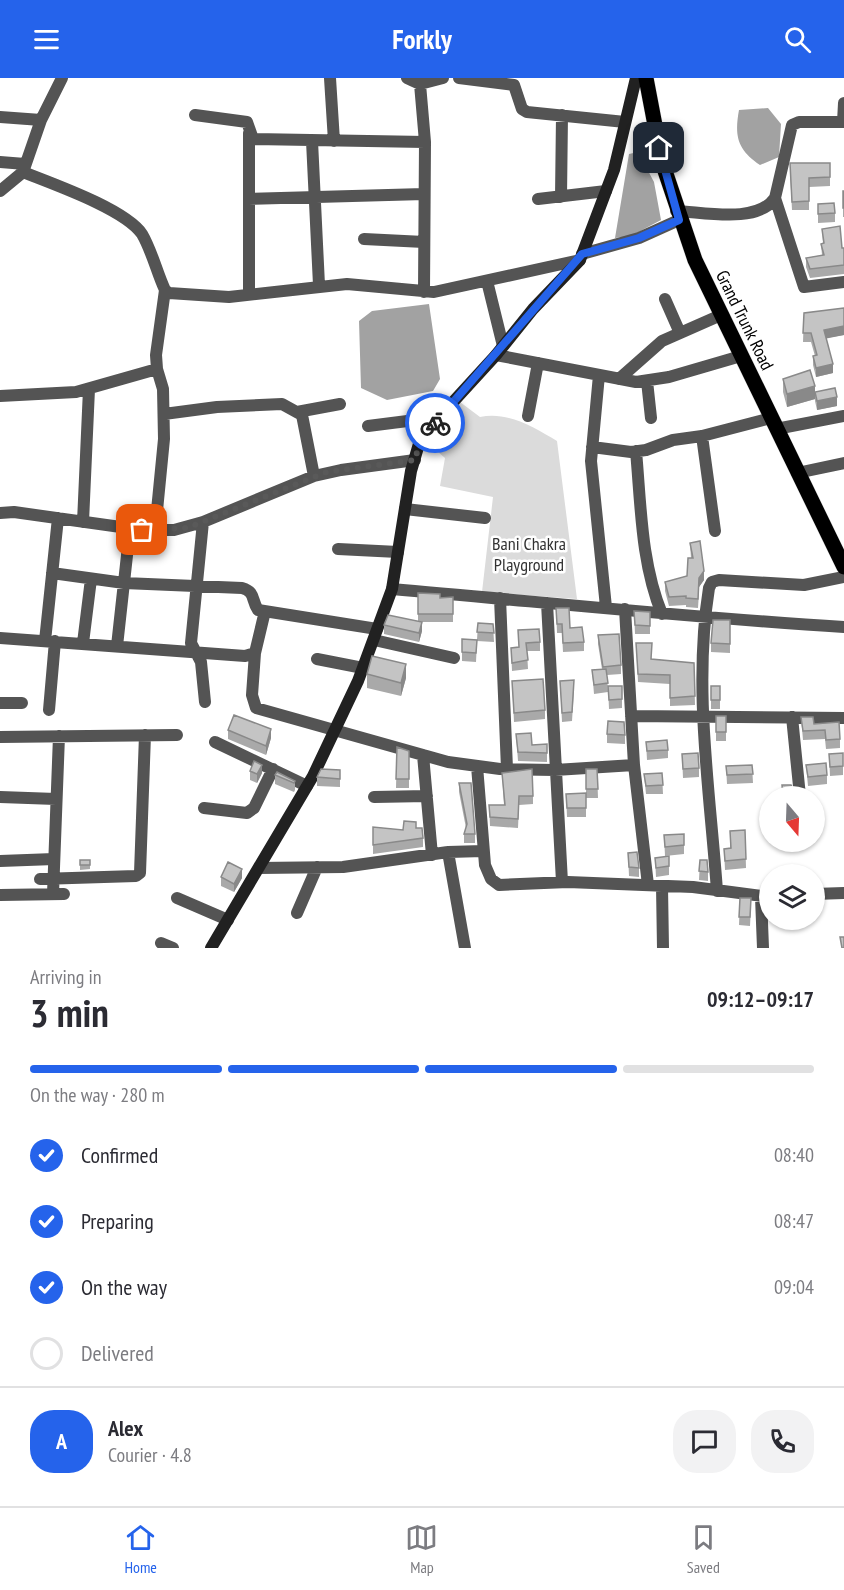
<!DOCTYPE html>
<meta charset="utf-8">
<style>
body{margin:0;font-family:"PT Sans Narrow",sans-serif;background:#f2f2f3;color:#2b2b33;height:100vh;display:flex;flex-direction:column;font-size:22px;white-space:nowrap}
*{box-sizing:border-box;margin:0}
p{font-size:20px;color:#7c7c81}
.icon{flex:none;width:33px;height:33px;fill:none;stroke:currentColor;stroke-width:2;stroke-linecap:round;stroke-linejoin:round}
.map{position:relative;height:870px;overflow:hidden}
.details{display:flex;flex-direction:column;background:#fff;flex:1}
.details>*{flex:none}
.needle{width:39px;rotate:161deg}
.fabs{position:absolute;left:759px;top:708px;display:grid;gap:12px}
.fabs a{display:grid;place-items:center;width:66px;height:66px;border-radius:50%;background:#fff;box-shadow:0 2px 4px #0004;font-size:30px}
.pin{position:absolute;display:grid;place-items:center;width:51px;height:51px;color:#fff;margin:-26px;border-radius:12px;box-shadow:0 3px 9px #0006}
.courier{position:absolute;display:grid;place-items:center;width:60px;height:60px;margin:-30px;border:4px solid #2563eb;border-radius:50%;background:#fff;color:#222;box-shadow:0 2px 8px #0007}
.head em{font-style:normal;font-weight:700}
.head div{display:flex;flex-direction:column-reverse}
.head{display:flex;align-items:center;justify-content:space-between;height:102px;padding:0 30px}
h1{font-size:39px;font-weight:700;line-height:45px}
.bar{display:grid;grid-template-columns:repeat(4,1fr);gap:9px 6px;align-content:center;height:72px;padding:0 30px}
.bar i{height:8px;border-radius:4px;background:#e1e1e2}
.bar .current{background:#2563eb}
.bar p{grid-column:span 4}
.line{display:flex;align-items:center;gap:15px;padding:0 30px;border-top:2px solid #e1e1e2}
.line div{flex:1}
.round{display:grid;place-items:center;flex:none;width:63px;height:63px;border-radius:24px;background:#f2f2f3}
ol{padding:0 30px;list-style:none}
li{display:flex;align-items:center;gap:18px;height:66px}
li p{margin-inline-start:auto}
li .icon{padding:6px;border-radius:50%;background:#2563eb;color:#fff;stroke-width:4}
li:last-child{color:#7c7c81}
li i{width:33px;height:33px;border:3px solid #e1e1e2;border-radius:50%}
header{display:flex;justify-content:space-between;align-items:center;height:78px;padding:0 30px;background:#2563eb;color:#fff;font-size:27px;font-weight:700}
.dock{display:flex;justify-content:space-around;align-items:center;height:84px;border-top:2px solid #e1e1e2;background:#fff;font-size:16px;color:#7c7c81}
.dock a{display:grid;justify-items:center;gap:3px}
.dock .current{color:#2563eb}
.map>svg:first-child{display:block}
</style>
<header><svg class="icon" aria-label="menu" viewBox="0 0 24 24"><path d="M4 6h16M4 12h16M4 18h16"/></svg>Forkly<svg class="icon" aria-label="search" viewBox="0 0 24 24"><circle cx="10" cy="10" r="6"/><path d="M15 15l6 6"/></svg></header>
<div class="map">
<svg width="844" height="870" viewBox="0 0 844 870">
<rect width="100%" height="100%" fill="#fff"/>
<!-- green -->
<path fill="#dbdbdb" d="M456,321l24,18c27,-6 54,10 77,24l20,158 -95,-7 11,-95 -53,-11 5,-28 -24,-21 25,-17z"/>
<!-- water -->
<path fill="#a2a2a2" d="M768,30l13,16 -2,33 -19,8c-22,-15 -26,-28 -21,-55z
M638,74l16,30 7,38 -30,16 -16,2 14,-84z
M429,226l11,75 -7,12 -46,9 -26,-12 -2,-67 13,-10z"/>
<g fill="none" stroke-linecap="round" stroke-linejoin="round">
<defs>
<path id="primary" d="M646,0l16,84 33,98 149,307"/>
</defs>
<!-- primary casing -->
<use href="#primary" stroke="#dbdbdb" stroke-width="16"/>
<!-- street -->
<path stroke="#545454" stroke-width="12" d="M330,0l4,63
M407,0l13,6 5,58 -1,150
M459,0l55,7 8,24 5,3 98,10
M420,6l23,-6
M195,37l52,7 6,17 172,3
M0,39l41,3
M843,44l1,-19
M312,63l7,144
M0,84l25,2
M23,94c30,12 102,37 119,62 10,17 15,39 23,56l4,3 60,4 118,-13 87,8 146,-32
M0,113l23,-19 18,-52 21,-42
M561,119l1,-82
M775,120l29,89 40,-5
M249,121l175,-5
M538,121l68,-8
M676,133c28,1 81,13 99,-13l17,-73 7,-3h45
M364,161l60,3
M582,176l57,-16 40,-18
M487,203l16,65
M249,216v-161
M665,221l15,34
M496,277l140,27 33,-5 72,-21
M599,297l-8,86 15,146
M619,301l43,-38 59,-26
M647,303l4,37
M0,318l76,-4 81,-23
M297,334l43,-8
M164,336l53,-7 65,-3 20,11 12,61
M528,338l10,-53
M368,348l71,-9
M776,351l68,-13
M702,358l13,95
M592,369l39,5 15,-2 27,-10 29,-4 69,-18
M636,373c5,55 5,112 26,163
M797,395l47,-10
M405,431l80,9
M0,435l14,-1 128,18h32l29,-8 111,-46 27,-6 74,-10
M83,444l6,-133
M203,444l-12,121 10,19 4,40
M155,453l9,-92 -1,-50 -6,-20 -1,-14 9,-65
M338,471l60,3
M52,495l72,10 118,5c14,4 9,12 16,22l119,19
M392,511c151,13 301,29 452,38
M500,520l7,171
M547,525l15,279
M625,531l9,156 14,120
M0,560l245,18 10,-3 10,-42
M374,562l80,18
M45,563l13,-123
M83,565l8,-64
M117,568l13,-118
M255,575l-3,42 4,13 192,54 52,7 55,1 79,-5
M317,581l46,9
M0,625h22
M49,632l6,-69
M631,638l213,2
M792,639l8,79
M0,659l177,-2
M215,664l92,44
M423,677l9,100
M477,688l8,99 6,14 8,6 69,-3 125,5 77,10
M0,719l56,2
M374,719l53,-1
M204,730l43,5 7,-5 19,-39
M448,774l17,96
M0,783l54,-2
M259,790l84,-1 105,-15 35,-1
M40,801l96,-3 4,-3 5,-138
M662,808l1,62
M717,813c-7,-100 -24,-203 -8,-303l3,-6 7,-2 85,5 40,-8
M53,816l6,-158
M814,816l30,-1
M0,817l64,-1
M761,819l2,51
M177,820l51,22
M297,835l20,-46
M161,865l12,5"/>
<!-- secondary -->
<path stroke="#212121" stroke-width="12" d="M211,870l102,-172 45,-95 34,-92 19,-118 10,-34 75,-82 37,-46 47,-49 34,-90 22,-92"/>
<!-- primary -->
<use href="#primary" stroke="#000" stroke-width="15"/>
</g>
<!-- wall -->
<path fill="#a9a9a9" d="M830,85v23l-21,1v23h-17l-2,-38z
M843,113h1v26h-1z
M818,126l17,9v9l-17,1z
M822,151l20,19h2v26l-34,4 -4,-11v-9l16,-3 -1,-11 2,-1z
M844,230v27l-18,3 7,35 -17,4 -3,-12v-9h2l-4,-14h-8l1,-29z
M783,301l32,20 -28,8 -4,-15z
M815,314l22,14 -20,4 -2,-9z
M690,465l14,37 -5,7 -1,21 -12,-1v-2l-17,1 -4,-15v-9l22,-6 4,-18z
M418,515l22,5 13,-1v25h-31v9l-3,11 -35,-8v-9l34,-4z
M556,530l14,20 14,14v9l-21,1 -1,-19h-5z
M634,533l16,1v22h-15z
M730,542v33l-19,-1v-9z
M478,545l15,1 1,18 -17,-1 -1,21 -14,-1v-9l15,-12z
M518,552l22,12v9h-13l1,18 -16,2 -1,-23 8,-1z
M598,557l23,30v9l-14,1 1,17 -14,2 -2,-24 10,-1 -4,-25z
M636,565l16,16 42,4 1,42 -25,1v-22l-32,-2z
M367,596l39,4 -5,18 -34,-8z
M512,603l33,29v9l-31,3z
M560,603l14,8 -2,32 -10,1z
M608,608l14,13v9l-13,1z
M711,608h9v23h-9z
M716,638h10v25h-10z
M801,639l39,22v9l-14,1 -1,-10 -22,1z
M228,652l43,8 -5,17 -38,-16z
M516,656l16,11 15,-1v18l-29,-1z
M607,656l18,1v9l-18,-1z
M646,664l22,8v8l-21,2z
M397,669l12,4v37h-13z
M682,676l17,14v9l-16,1z
M829,676l14,12v9l-13,1z
M752,687l1,18 -26,1 -1,-18z
M806,687l21,10v9l-19,2z
M586,691h11l1,29h-12z
M340,692v17l-23,-1v-9z
M250,693l12,2 -5,10 -7,-3z
M502,695l31,23v8l-14,1 -1,23 -28,-2 -1,-21h15z
M662,695l1,21h-17l-2,-20z
M275,697l20,6v9l-1,2 -19,-8z
M459,705l16,51v9h-11v-9l2,-6 -7,-36z
M586,715v24h-19l-1,-23z
M373,749l30,3 13,-2 7,10v9l-50,7z
M745,752l1,38 -21,2 -1,-21 6,-1v-17z
M664,757l20,10v9l-19,2z
M628,775l11,15v9l-10,-1z
M655,780l14,8v9l-13,2z
M80,782h10v9l-10,1z
M700,782l8,12v9l-9,-1z
M221,799l21,1 -8,14 -13,-6z
M740,820l11,9 -1,19 -11,-1z"/>
<!-- shaded-wall -->
<path fill="#898989" d="M844,248v9l-20,4v-9z
M833,286v9l-17,4v-9z
M815,308v13l-28,8v-13z
M837,319v9l-20,4v-9z
M704,493v9l-5,7 -1,21 1,-30z
M422,544v9l-3,11v-9z
M406,586v14l-5,18v-13z
M271,651v9l-5,17v-9z
M262,687v8l-5,10v-9z
M242,791v9l-8,14v-8z"/>
<!-- building -->
<path fill="#c4c4c4" stroke="#898989" stroke-width="1.5" d="M790,85h40v14l-21,1v23l-17,1z
M843,113h1v17h-1z
M834,125l1,10 -17,1v-10z
M840,148l2,22h2v17l-34,4 -4,-11 18,-3 -3,-11 3,-1 -2,-14z
M844,230v18l-20,4 9,34 -17,4 -3,-12 4,-1 -6,-22h-8l1,-20z
M810,292l5,16 -28,8 -4,-15z
M835,310l2,9 -20,4 -2,-9z
M700,463l4,30 -5,7 -1,21 -12,-1v-2l-17,1 -4,-15 22,-6 1,-18h5l-3,-15z
M418,515l22,1v4l13,-1v17h-35z
M556,530h13l1,20 12,-1 2,15 -21,1 -1,-19h-5z
M634,533l16,1v14l-15,-1z
M388,537l34,7 -3,11 -35,-8z
M713,542h17v24l-19,-1z
M478,545l15,1 1,9 -17,-1z
M539,551l1,13 -14,1 2,17 -16,3 -1,-15 8,-1 -1,-17z
M619,556l2,31 -18,2 -5,-32z
M462,561l15,1 -1,13 -14,-1z
M636,565h16l-1,16 43,4 1,33 -25,2v-23l-32,-1z
M372,578l34,8 -5,19 -34,-9z
M606,591l2,14 -14,2 -2,-15z
M543,601l2,31 -31,3 -2,-32z
M574,602l-2,32 -10,1 -2,-32z
M608,608h14v13l-13,1z
M711,608h9v14h-9z
M234,637l37,14 -5,17 -38,-16z
M716,638h10v16h-10z
M801,639h12l1,7 25,-2 1,17 -14,1 -1,-10 -22,1z
M608,643l16,1 1,13 -18,-1z
M531,655l1,12 15,-1v9l-29,-1 -2,-18z
M667,662l1,10 -21,1 -1,-9z
M397,669l12,4v28h-13z
M698,675l1,15 -16,1 -1,-15z
M843,675v13l-13,1 -1,-13z
M254,683l8,4 -5,9 -7,-3z
M826,685l1,12 -19,2 -2,-12z
M752,687l1,9 -26,1 -1,-9z
M321,691l19,1v9l-23,-2z
M532,691l1,27h-14l-1,23 -28,-2 -1,-12h16l-3,-32z
M586,691h11l1,20h-12z
M277,694l18,9 -1,2 -19,-8z
M662,695l1,12 -17,1 -2,-12z
M459,705h12l4,51h-11l3,-10z
M782,707h9l5,11h-13z
M586,715v15h-19l-1,-14z
M404,743l12,1v6h6l1,10 -50,7v-18l30,3z
M745,752l1,29 -21,2 -1,-12 7,-1 -1,-17z
M684,756v11l-19,2 -1,-12z
M637,774l2,16 -10,-1 -1,-14z
M669,778v10l-13,2 -1,-10z
M80,782h10v5h-10z
M700,782h7l1,12 -9,-1z
M228,784l14,7 -8,15 -13,-7z
M740,820h11l-1,19h-11z
M840,859h4v11h-2z"/>
<g fill="none" stroke-linecap="round" stroke-linejoin="round">
<!-- done -->
<path stroke="#595959" stroke-width="6" stroke-dasharray="0 10.8" d="M142,452l45,-2 140,-56 88,-12 6,-23 14,-14"/>
<!-- route -->
<path stroke="#2563eb" stroke-width="8" d="M435,345l147,-169 57,-16 40,-18 -20,-72"/>
</g>
<g text-anchor="middle" dominant-baseline="central" stroke-width="5" stroke-linejoin="round" paint-order="stroke">
<!-- street labels -->
<g font-size="18" fill="#000" stroke="#fff">
<text transform="translate(745 242) rotate(64)">Grand Trunk Road</text>
</g>
<!-- park labels -->
<g font-size="18" fill="#323232" stroke="#fff">
<text x="529" y="465">Bani Chakra<tspan x="529" dy="21">Playground</tspan></text>
</g>
</g>
</svg>
<div class="fabs">
<a><svg class="needle" viewBox="-14 -14 28 28"><path d="M0-13l5 13h-10z" fill="#e53935"/><path d="M0 13l5-13h-10z" fill="#7c7c81"/></svg></a>
<a><svg class="icon" aria-label="layers" viewBox="0 0 24 24"><path d="M12 4l9 5-9 5-9-5zM3 14l9 5 9-5"/></svg></a>
</div>
<div class="pin" style="left:142px;top:452px;background:#ea580c"><svg class="icon" aria-label="bag" viewBox="0 0 24 24"><path d="M5 8h14l-1 12H6zM9 8a3 3 0 0 1 6 0"/></svg></div>
<div class="pin" style="left:659px;top:70px;background:#1f2937"><svg class="icon" aria-label="home" viewBox="0 0 24 24"><path d="M3 11l9-7 9 7M6 9v11h12V9"/></svg></div>
<div class="courier" style="left:435px;top:345px"><svg class="icon" aria-label="bike" viewBox="0 0 24 24"><circle cx="6" cy="16" r="4"/><circle cx="18" cy="16" r="4"/><path d="M6 16l4-8h5l3 8M10 8l3 8H6M13 5h3"/></svg></div>
</div>
<section class="details">
<div class="head"><div><h1>3 min</h1><p>Arriving in</p></div><em>09:12–09:17</em></div>
<div class="bar"><i class="current"></i><i class="current"></i><i class="current"></i><i></i><p>On the way · 280 m</p></div>
<ol>
<li><svg class="icon" aria-label="check" viewBox="0 0 24 24"><path d="M5 12l5 5 9-10"/></svg>Confirmed<p>08:40</p></li>
<li><svg class="icon" aria-label="check" viewBox="0 0 24 24"><path d="M5 12l5 5 9-10"/></svg>Preparing<p>08:47</p></li>
<li><svg class="icon" aria-label="check" viewBox="0 0 24 24"><path d="M5 12l5 5 9-10"/></svg>On the way<p>09:04</p></li>
<li><i></i>Delivered</li>
</ol>
<div class="line" style="height:108px"><b class="round" style="background:#2563eb;color:#fff">A</b><div><b>Alex</b><p>Courier · 4.8</p></div><a class="round"><svg class="icon" aria-label="chat" viewBox="0 0 24 24"><path d="M4 5h16v11H9l-5 4z"/></svg></a><a class="round"><svg class="icon" aria-label="phone" viewBox="0 0 24 24"><path d="M5 4h4l2 5-3 2q2 4 5 5l2-3 5 2v4C11 20 4 13 5 4z"/></svg></a></div>
</section>
<nav class="dock">
<a class="current"><svg class="icon" aria-label="home" viewBox="0 0 24 24"><path d="M3 11l9-7 9 7M6 9v11h12V9"/></svg>Home</a>
<a><svg class="icon" aria-label="map" viewBox="0 0 24 24"><path d="M3 6l6-2 6 2 6-2v14l-6 2-6-2-6 2zM9 4v14M15 6v14"/></svg>Map</a>
<a><svg class="icon" aria-label="saved" viewBox="0 0 24 24"><path d="M7 4h10v16l-5-4-5 4z"/></svg>Saved</a>
</nav>
